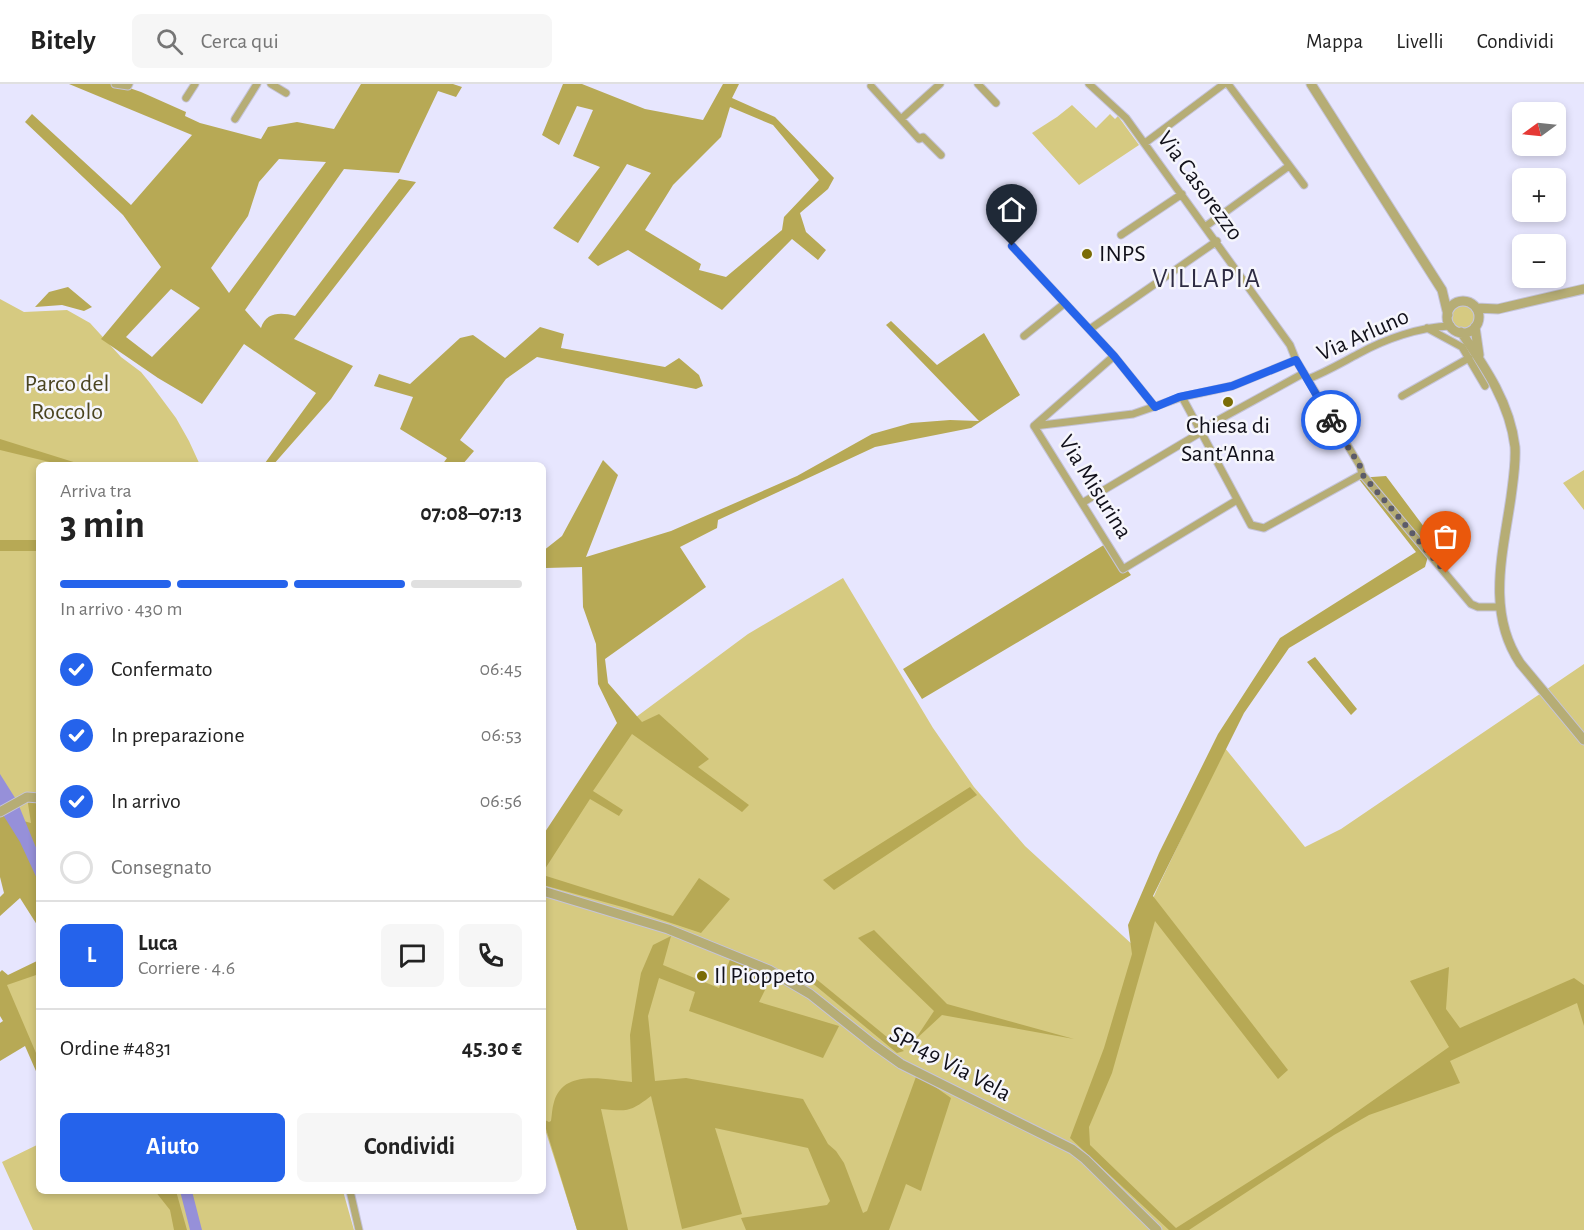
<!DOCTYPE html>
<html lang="it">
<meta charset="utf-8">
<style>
body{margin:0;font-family:"Alegreya Sans",sans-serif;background:#f6f6f6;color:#222;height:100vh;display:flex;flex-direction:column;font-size:22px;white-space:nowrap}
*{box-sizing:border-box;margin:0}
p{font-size:20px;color:#767676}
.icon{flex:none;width:33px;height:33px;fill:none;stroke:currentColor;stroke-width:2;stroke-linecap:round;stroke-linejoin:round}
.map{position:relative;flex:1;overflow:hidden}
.panel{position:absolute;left:36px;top:378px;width:510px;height:732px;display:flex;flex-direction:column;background:#fff;border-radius:9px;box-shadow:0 3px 9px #0003}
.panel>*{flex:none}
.needle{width:39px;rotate:255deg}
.buttons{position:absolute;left:1512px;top:18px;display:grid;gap:12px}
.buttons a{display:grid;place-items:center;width:54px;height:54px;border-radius:9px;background:#fff;box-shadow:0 3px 9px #0003;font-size:30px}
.pin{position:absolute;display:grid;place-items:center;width:51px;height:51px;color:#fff;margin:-62px -26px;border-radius:50% 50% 50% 0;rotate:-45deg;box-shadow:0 0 6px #0007}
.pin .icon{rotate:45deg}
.courier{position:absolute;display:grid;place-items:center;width:60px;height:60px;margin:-30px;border:4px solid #2563eb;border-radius:50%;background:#fff;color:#222;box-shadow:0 2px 8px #0007}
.head em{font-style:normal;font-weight:700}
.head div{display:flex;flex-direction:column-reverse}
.head{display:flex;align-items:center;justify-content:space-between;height:102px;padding:0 24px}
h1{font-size:39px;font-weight:700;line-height:45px}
.bar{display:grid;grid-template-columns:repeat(4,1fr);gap:9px 6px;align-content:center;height:72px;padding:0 24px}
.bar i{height:8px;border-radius:4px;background:#e0e0e0}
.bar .active{background:#2563eb}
.bar p{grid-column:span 4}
.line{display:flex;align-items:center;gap:15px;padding:0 24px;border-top:2px solid #e0e0e0}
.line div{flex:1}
.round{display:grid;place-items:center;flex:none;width:63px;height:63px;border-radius:9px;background:#f6f6f6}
ol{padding:0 24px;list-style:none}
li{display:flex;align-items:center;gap:18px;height:66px}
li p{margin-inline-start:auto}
li .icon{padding:6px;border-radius:50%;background:#2563eb;color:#fff;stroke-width:4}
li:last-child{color:#767676}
li i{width:33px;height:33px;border:3px solid #e0e0e0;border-radius:50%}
.action{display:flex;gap:12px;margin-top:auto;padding:12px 24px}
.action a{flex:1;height:69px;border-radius:9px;background:#2563eb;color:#fff;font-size:24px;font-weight:700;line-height:69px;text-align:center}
.action a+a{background:#f6f6f6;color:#222}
header{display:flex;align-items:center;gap:36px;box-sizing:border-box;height:84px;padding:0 30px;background:#fff;border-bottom:2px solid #e0e0e0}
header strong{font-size:28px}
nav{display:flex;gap:33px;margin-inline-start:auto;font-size:21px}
.search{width:420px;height:54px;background:#f6f6f6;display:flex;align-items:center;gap:15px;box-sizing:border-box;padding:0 21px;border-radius:9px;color:#767676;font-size:22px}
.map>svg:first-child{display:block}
</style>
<header>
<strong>Bitely</strong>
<div class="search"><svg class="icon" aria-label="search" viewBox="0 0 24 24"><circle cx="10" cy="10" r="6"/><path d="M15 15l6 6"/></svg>Cerca qui</div>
<nav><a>Mappa</a><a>Livelli</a><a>Condividi</a></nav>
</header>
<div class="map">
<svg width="1584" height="1146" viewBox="0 0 1584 1146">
<rect width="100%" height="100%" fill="#e7e6fe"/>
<!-- green -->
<path fill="#d6ca81" d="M1072,21l24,23 14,-14 5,5 3,-3 21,29 -60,40 -47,-52 25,-16z
M0,215l24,13 43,-2 23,13 31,34 20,15 9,11 26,35 13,23 11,24h-161v453l-39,-85z
M1450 233a14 14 0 1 1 28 0a14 14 0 1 1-28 0Z
M1584,386v40l-21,-27z
M843,494l90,150 41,59 51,59 110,101 2,-12 21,-48 67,-139 80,99 36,-18 243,-165v566h-1007l-34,-107v-262l81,-135 124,-92z
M39,886v102l-36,-92z
M39,1060v47h304l11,39h-321l-31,-68z"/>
<!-- forest -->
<path fill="#b7a955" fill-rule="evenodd" d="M69,0h49l23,8 45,20 -1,4 15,7 61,16 7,-12 29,-5 37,7 27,-45h92l9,3 -6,10 -18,-6 -39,82 -55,-4 -99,141 16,18c5,-16 20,-16 34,-12l104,-137 17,3 -122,157 59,27 -22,33 -58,66h-6l-2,-2 51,-70 -72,-49 -42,60 -44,-26 -57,-39 60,-72 -38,-52 -98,-93 7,-8 99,91 61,-70zM279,75l47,3 -97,131 -18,-25 37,-52 11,-34zM171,205l29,19 -48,49 -26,-20z
M563,0h19l63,25 58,11 20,-36h16l-7,14 43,19 59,61 -6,11 -28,24 6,19 20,18 -8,10 -26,-21 -70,71 -94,-60 -30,16 -10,-8 63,-85 -24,-9 -49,79 -25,-15 47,-61 -27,-11 20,-46 -16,-4 -18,39 -17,-10zM730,23l43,18 46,55 -35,37 -2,13 -56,47 -27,-7 2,-6 -56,-34 28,-45 48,-48z
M68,203l24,20 -8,4 -22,-6 -27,2 14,-15z
M891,237l46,44 47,-32 36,62 -49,33 -96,19 -157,73 -1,8 -37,19 26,40 -101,72 3,24 34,39 17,-8 50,45 -11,8 51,38 -7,7 -110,-78 -39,57 30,19 -4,6 -29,-17 -47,73v-37l74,-112 -19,-39 -2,-40 -13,-37 -1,-40 -36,1 -3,6v-23l19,-15 41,-76 15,15 -32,82 85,-26 126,-55 75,-42 39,-11 39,-3 29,1 -93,-96z
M540,243l24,7 -3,14 104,19 14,-9 20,17 4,11 -7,3 -159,-32 -31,22 -46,61 14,11 -12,14h-20l5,-7 -47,-29 13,-32 -39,-11 5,-12 31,10 50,-46 13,-3 32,23z
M0,355l83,26h-21l-62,-15z
M1386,392l47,63 -8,28 -136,81 -45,65 -91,183 135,174 -10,9 -123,-158 -43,152 -23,54 1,18 86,83 155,-98 118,-83 -39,-66 39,-14 -3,42 14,19 114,-50 10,7v41l-7,-23 -127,58 10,22 -91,32 -35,20 -145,95h-20l-99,-92 34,-90 28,-94 -4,-29 31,-72 59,-119 62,-96 136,-86 -58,-74z
M0,456h39v11h-39z
M1107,459l24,32 -209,124 -19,-30z
M1315,573l42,52 -6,6 -44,-53z
M970,703l7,8 -143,95 -11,-10z
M27,713l12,1v130l-19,-30 -20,18v-19l4,-4 -4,-16v-62l31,8z
M543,791l130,41 26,-38 31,21 -29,34 -75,-25 -83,-23z
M874,846l73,74 127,35 -132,-24 -28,26 20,-30 -76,-73z
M671,852l-8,29 56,23 12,-31 42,17 -14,28 80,24 -16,32 -134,-47 6,-19 -36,-14 -11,38 7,65 31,-3 117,21 25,45 8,7 8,12 19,50 4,-2 50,-137 34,24 -30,93 -15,-7 -17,46h-143l-5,-12 86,-13 3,-4 -22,-53 -93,-20 27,86 -60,15 -31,-133c-22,17 -24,15 -50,13l27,121h-51l-34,-111 6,3 2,-1c1,-6 1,-13 3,-19 10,-34 52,-22 78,-20l-2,-47 11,-62 12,-28z
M39,876v14l-32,11 32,75v18l-14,-32 -25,15v-38l3,-2 -3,-5v-44l2,-2 6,5z
M815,894l89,73 -7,2 -86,-71z
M155,1107h21l11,39h-13l-4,-20z"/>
<!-- water -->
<path fill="#9690d9" d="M0,690l17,27 22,54v28l-19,-41 -20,-32z
M180,1107h12l10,39h-12z"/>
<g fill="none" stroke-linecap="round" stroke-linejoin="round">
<defs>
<path id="minor" d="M115,0l13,2 1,-2
M271,0l15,9
M978,0l18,19
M1089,0l37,34 164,227 6,15 64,106 2,8 109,130 7,3h21
M1228,0l76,101
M871,2l48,53 4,-2 18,18
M186,14l9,-14
M235,35l22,-35
M901,35l39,-35
M1145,59l79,-59
M1206,142l83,-60
M1121,151l61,-41
M1012,162l102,110 41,51
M1427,244l35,19 23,39
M1090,245l127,-88
M1024,252l41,-33
M1296,276l-64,26 -50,11 18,33 104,-57
M1308,295c18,-7 33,-16 50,-25 27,-15 61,-27 93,-28
M1402,312l67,-38
M1034,342l89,143 114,-69
M1034,342l99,-12 49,-17
M1034,342l80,-70
M1082,419l116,-69 2,-4 51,95 13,3 98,-54
M350,1107l9,39"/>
<path id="tertiary" d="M1311,0l131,206 6,25
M1447 233a16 16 0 1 1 32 0a16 16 0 1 1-32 0Z
M1476,224l22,1 86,-20
M1475,243l4,28
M1461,248c24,35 49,71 54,115 1,17 -2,34 -4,50 -8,56 -25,115 9,166l64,77
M0,728l27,-15 12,1
M543,807l125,38 101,41 41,24 63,50 28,20 171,85 13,10 72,71"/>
</defs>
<!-- minor casing -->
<use href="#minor" stroke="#c5c4da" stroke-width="9"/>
<!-- tertiary casing -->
<use href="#tertiary" stroke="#c5c4da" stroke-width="11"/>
<!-- minor -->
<use href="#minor" stroke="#b6ad75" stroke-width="7"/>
<!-- tertiary -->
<use href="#tertiary" stroke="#b6ad75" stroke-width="9"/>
</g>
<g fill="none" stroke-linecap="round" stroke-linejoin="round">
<!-- done -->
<path stroke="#5c5b6a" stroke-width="6" stroke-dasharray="0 10.8" d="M1331,336l29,46 2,8 84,99"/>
<!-- route -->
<path stroke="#2563eb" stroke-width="8" d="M1012,162l102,110 41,51 24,-10 53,-11 64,-26 35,60"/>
</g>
<!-- markers -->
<g fill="#7a6c06" stroke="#f6f6fc" stroke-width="2">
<circle cx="1087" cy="170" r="6"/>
<circle cx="1228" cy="318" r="6"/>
<circle cx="702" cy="892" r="6"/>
</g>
<g text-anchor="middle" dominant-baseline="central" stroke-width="5" stroke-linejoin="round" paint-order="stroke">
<!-- street labels -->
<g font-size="24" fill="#11101a" stroke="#f6f6fc">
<text transform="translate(1200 102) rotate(54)">Via Casorezzo</text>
<text transform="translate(1363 251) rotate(-24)">Via Arluno</text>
<text transform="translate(1095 403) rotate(58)">Via Misurina</text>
<text transform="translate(950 980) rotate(28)">SP149 Via Vela</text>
</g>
<!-- poi labels -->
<g font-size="24" fill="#11101a" stroke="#f6f6fc" text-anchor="start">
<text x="1099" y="170">INPS</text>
<text x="1228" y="342" text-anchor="middle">Chiesa di<tspan x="1228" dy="28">Sant'Anna</tspan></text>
<text x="714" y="892">Il Pioppeto</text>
</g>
<!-- park labels -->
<g font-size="24" fill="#4a4420" stroke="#f6f6fc">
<text x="67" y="300">Parco del<tspan x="67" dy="28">Roccolo</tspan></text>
</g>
<!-- quarter labels -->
<g font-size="27" letter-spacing="1.5" fill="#2e2c43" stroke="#f6f6fc">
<text x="1207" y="194">VILLAPIA</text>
</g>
</g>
</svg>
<div class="buttons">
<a><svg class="needle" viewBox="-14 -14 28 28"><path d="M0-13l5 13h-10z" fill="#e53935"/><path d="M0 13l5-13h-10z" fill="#767676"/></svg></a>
<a>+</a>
<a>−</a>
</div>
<div class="pin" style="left:1446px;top:489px;background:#ea580c"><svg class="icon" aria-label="bag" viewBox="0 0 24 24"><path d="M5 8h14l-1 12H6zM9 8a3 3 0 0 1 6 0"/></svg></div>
<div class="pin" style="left:1012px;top:162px;background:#1f2937"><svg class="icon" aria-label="home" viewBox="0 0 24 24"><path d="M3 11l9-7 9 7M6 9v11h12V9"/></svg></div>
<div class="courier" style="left:1331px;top:336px"><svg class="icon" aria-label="bike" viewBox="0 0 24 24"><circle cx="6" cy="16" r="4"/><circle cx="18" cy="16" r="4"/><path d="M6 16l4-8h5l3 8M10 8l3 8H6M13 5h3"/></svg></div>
<section class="panel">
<div class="head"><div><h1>3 min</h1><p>Arriva tra</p></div><em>07:08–07:13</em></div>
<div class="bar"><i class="active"></i><i class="active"></i><i class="active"></i><i></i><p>In arrivo · 430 m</p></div>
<ol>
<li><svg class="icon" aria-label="check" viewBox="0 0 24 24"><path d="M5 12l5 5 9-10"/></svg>Confermato<p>06:45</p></li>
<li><svg class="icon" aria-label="check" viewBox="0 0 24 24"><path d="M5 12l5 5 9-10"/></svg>In preparazione<p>06:53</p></li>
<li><svg class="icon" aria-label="check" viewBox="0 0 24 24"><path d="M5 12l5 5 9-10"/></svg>In arrivo<p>06:56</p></li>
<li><i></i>Consegnato</li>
</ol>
<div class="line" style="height:108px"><b class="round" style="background:#2563eb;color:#fff">L</b><div><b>Luca</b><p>Corriere · 4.6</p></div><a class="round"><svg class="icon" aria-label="chat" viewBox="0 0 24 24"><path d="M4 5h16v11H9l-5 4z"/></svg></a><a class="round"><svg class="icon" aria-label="phone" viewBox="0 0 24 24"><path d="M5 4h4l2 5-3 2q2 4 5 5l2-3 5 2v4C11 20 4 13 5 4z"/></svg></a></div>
<div class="line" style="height:78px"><div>Ordine #4831</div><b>45.30 €</b></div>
<div class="action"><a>Aiuto</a><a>Condividi</a></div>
</section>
</div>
